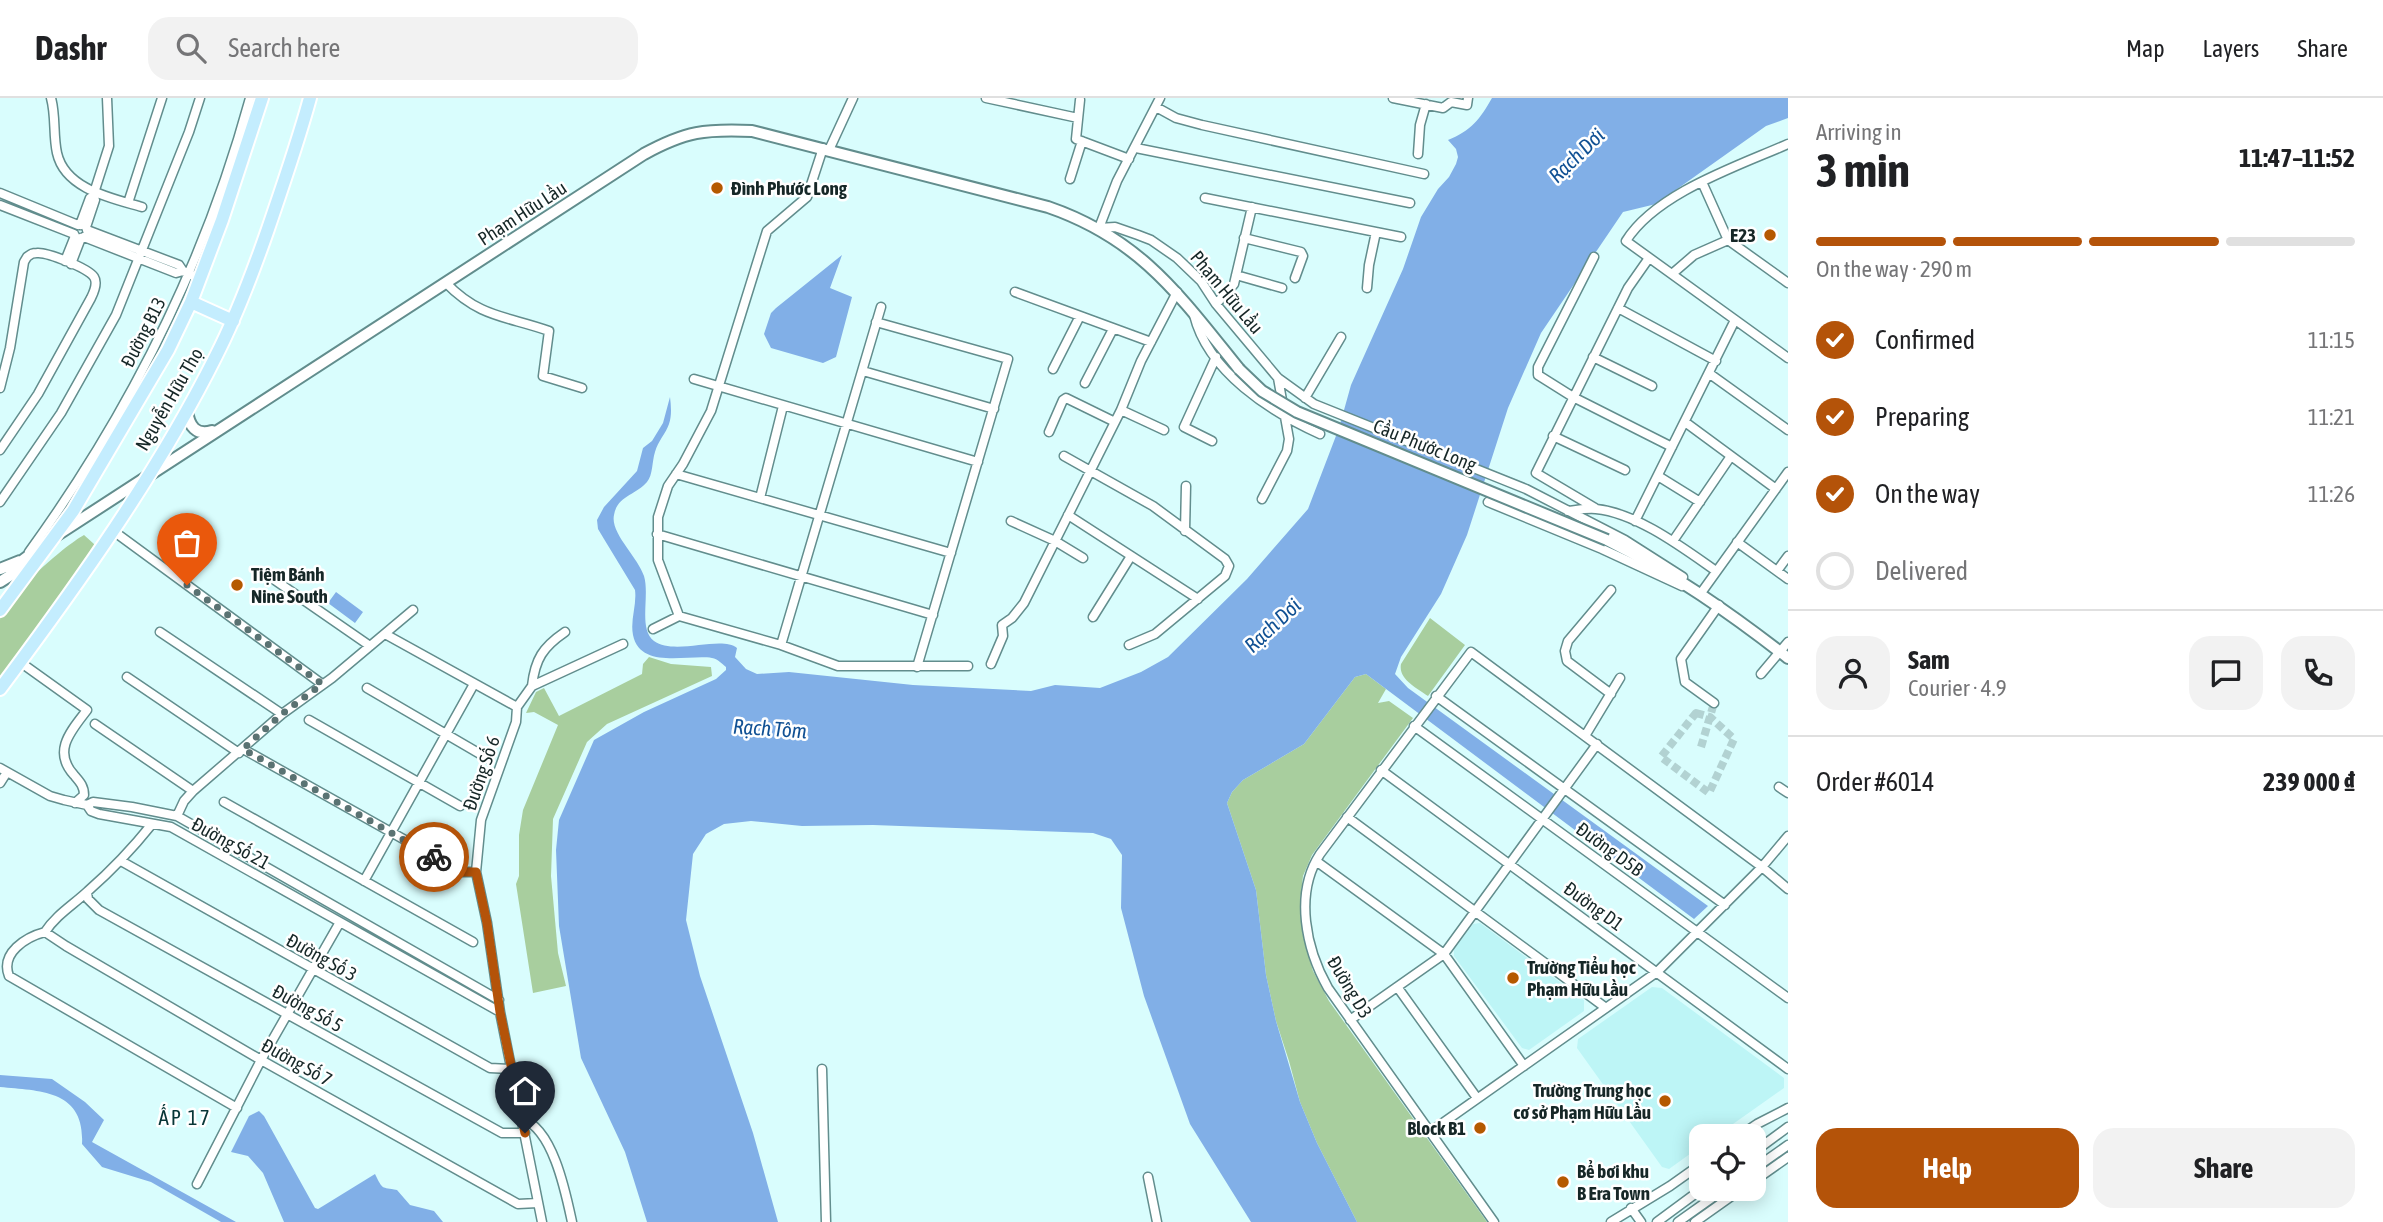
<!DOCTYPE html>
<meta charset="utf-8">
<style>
body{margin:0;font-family:"Asap Condensed",sans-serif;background:#f2f2f2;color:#202124;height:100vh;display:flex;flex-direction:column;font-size:26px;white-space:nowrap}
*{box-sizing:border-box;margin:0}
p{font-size:23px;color:#757577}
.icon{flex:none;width:38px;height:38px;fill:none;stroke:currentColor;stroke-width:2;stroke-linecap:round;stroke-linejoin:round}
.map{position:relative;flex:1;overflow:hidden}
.sheet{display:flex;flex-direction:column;background:#fff;width:595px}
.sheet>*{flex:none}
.fabs{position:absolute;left:1689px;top:1026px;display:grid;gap:14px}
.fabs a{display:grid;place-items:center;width:77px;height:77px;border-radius:14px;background:#fff;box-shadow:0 4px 18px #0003;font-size:35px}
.pin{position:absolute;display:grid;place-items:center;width:60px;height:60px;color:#fff;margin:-72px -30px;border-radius:50% 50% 50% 0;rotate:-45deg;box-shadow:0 0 7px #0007}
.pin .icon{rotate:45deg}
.courier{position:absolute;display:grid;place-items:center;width:70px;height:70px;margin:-35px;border:5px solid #b45309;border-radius:50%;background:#fff;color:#222;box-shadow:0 2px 9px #0007}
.headline em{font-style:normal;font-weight:700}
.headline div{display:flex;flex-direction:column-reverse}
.headline{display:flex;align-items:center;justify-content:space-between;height:119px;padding:0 28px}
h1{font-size:46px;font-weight:700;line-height:52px}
.bar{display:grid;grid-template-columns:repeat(4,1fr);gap:10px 7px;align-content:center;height:84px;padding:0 28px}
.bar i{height:9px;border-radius:5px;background:#e0e0e0}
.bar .on{background:#b45309}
.bar p{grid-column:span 4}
.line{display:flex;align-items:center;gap:18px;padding:0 28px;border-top:2px solid #e0e0e0}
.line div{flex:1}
.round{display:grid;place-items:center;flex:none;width:74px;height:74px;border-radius:21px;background:#f2f2f2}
ol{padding:0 28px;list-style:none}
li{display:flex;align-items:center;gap:21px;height:77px}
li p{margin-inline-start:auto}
li .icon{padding:7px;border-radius:50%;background:#b45309;color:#fff;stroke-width:4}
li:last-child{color:#757577}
li i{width:38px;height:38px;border:4px solid #e0e0e0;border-radius:50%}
.action{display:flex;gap:14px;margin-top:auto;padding:14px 28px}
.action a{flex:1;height:80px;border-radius:21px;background:#b45309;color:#fff;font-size:28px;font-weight:700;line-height:80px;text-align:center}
.action a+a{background:#f2f2f2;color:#202124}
header{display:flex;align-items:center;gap:42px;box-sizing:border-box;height:98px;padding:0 35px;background:#fff;border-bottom:2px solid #e0e0e0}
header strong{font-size:33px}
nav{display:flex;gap:38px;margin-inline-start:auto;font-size:24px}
.search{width:490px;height:63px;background:#f2f2f2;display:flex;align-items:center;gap:18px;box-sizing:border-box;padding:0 24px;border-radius:21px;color:#757577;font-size:26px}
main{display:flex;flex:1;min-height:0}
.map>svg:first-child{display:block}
</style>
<header>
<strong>Dashr</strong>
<div class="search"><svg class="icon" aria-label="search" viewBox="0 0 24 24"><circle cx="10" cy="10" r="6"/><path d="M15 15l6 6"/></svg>Search here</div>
<nav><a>Map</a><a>Layers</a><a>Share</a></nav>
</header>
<main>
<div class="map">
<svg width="1788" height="1124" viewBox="0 0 1788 1124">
<rect width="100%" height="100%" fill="#d9fdfd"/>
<!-- built -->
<path fill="#bdf5f6" d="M1480,825l104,77v11l-55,39 -7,-2 -68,-92v-7l19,-25z
M1652,889l10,1 122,90v10l-68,48h-15v10l-32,23 -7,-2 -85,-119 1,-9z"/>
<!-- green -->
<path fill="#a8ce9e" d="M84,437l10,9v4l-94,133c0,-18 0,-44 0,-61 4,-22 64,-74 84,-85z
M1430,520l35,27 -37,51c-11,-8 -30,-17 -27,-32z
M649,559l22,7 40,3 1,9 -105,48 -20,18 -34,77 -2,57 7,77 8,33 -33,7 -17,-109 3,-8v-41l4,-25 35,-85 -24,-13 -8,1 10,-21 8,-4 15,28 83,-42 1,-10z
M1366,576l20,15 -8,14 11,-2 24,17 -101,137 -9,21 -3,27 3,33 10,35 16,30 158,221h-130l-40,-79 -17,-41 -11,-41 -13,-40 -10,-46 -10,-85 -29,-87 5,-11 11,-12 61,-36 51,-67z"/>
<!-- water -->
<path fill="#81afe7" d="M1492,0h296v20l-22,8 -110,78 -33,8 -82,121 -33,75 -41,127 -26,59 -40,63 -6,17 13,14 300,218 -14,13 -328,-245 -11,3 -51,67 -61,36 -11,12 -5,11 29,87 10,85 10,46 24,81 17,41 40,79h-106l-61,-98 -46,-128 -23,-88 1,-53 -11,-16 -18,-6 -220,-8 -71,1 -51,-5 -27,3 -18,10 -13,20 -7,66 14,56 53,157 25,89h-131l-22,-70 -44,-94 -22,-132 -3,-76 3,-30 35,-80 50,-28 72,-33 10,-9v-3c-5,-4 -8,-8 -14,-9 -23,-4 -72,12 -79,-23 -3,-15 4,-30 2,-45l-31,-51 -6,-10 -1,-9 7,-13 33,-36 6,-23 9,-7 11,-18 7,-26c1,9 2,18 -1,27 -3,9 -11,17 -14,28 -3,9 -2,23 -8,30 -11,13 -30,14 -33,33 -4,18 24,42 30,61 6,20 -6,53 10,65 21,15 67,-6 83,7l-2,9 11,12 11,5 32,-2 124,13 118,6 24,-6 45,3 41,-16 27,-15 79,-78 61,-70 31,-81 12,-43 52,-116 18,-52 17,-28 11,-12 7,-13 2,-7 -2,-8 -8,-9c23,-9 32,-21 44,-42z
M842,157l-12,33 22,9 -16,60 -13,6 -52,-15 -7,-14 7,-21 5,-5z
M336,494l27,20 -8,11 -27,-20z
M0,977l52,4 33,23 19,18 -12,22 144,80h-15l-70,-40 -49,-15 -20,-23c3,-54 -41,-53 -82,-57z
M259,1013l5,5 51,92 3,1 5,-3 52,-32c8,16 6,13 22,16l13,15 24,6 9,11h-159l-21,-49 -15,-17 -17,-4 18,-36z"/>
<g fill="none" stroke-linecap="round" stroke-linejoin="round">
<!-- minor-tunnel -->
<path stroke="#b2d2d2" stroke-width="8" stroke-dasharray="8 4" stroke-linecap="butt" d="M1696,615l14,4 24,22 -25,54 -48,-36z
M1701,649l13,-44"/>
<defs>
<path id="minor" d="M51,0c5,18 2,37 6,55 8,36 54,45 85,54
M986,0l92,20
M1393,0l50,10 8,-6 16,3 1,-7
M1080,2l-4,39 53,20
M1156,9l20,11 26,7 222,49
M1788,46c-50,22 -132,49 -162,97l162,117
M1136,50l274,55
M829,52l24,-52
M1418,56l2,-29 6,-21
M1070,81l12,-38
M1702,84l26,58 60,43
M0,95l78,32
M1205,100l196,39
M128,105l34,-105
M0,107l74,29
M80,127l10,-27 3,-2
M86,129l9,-27 -2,-4 16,-50 -2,-48
M1099,130l16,-1 23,8 13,5 26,18 24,23 15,23 62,74 36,26 212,85 99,51 58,37
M1099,130l18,-47 43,-83
M87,132l92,35 4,6 9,4
M84,139l92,36 7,-2
M1244,140l57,14 2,4 -8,22
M1594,159l-56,110v8l35,22 99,50
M65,163l10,-25
M71,166l10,-26
M1672,176l22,-19 34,-15
M1236,177l46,13
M446,185c34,35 61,33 103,48l-6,45 39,12
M1367,190l2,-23 7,-33
M1015,194l136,50
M1216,206l18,-20 18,-77
M1618,210l98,53
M1194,217c14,57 77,97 126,119
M876,224l132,37 -91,308
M1593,259l59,29
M1053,271l27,-53
M863,273l131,38
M1710,276l78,56
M694,281l284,83
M1085,285l28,-54
M0,290l10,-40 14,-86 3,-5c4,-3 5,-4 10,-4 10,-1 51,15 57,24 4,6 0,15 -3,21l-53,96 -38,56
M1305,300l36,-61
M1121,312l43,20
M1685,324l91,67
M1049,334l14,-32 3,-2 49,24
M1553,338l72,34
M1212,343l-28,-14 32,-70
M1064,358l89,50 72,53 4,7 -4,10 -70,58 -26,11
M676,376l275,79
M1658,378l42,26
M760,400l23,-92
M1262,401l25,-48 2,-12 -11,-61
M0,404l61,-89 55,-98 73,-183 11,-34
M1488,404l114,47 80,37
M1595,410l-59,-35 92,-185 21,-30
M1568,413c9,-1 19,-3 28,-2 41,4 87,39 120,62
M1068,417l130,84
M1011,423l44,20 28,17
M1635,423l100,-201
M112,432l210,154
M1185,433l1,-45
M657,436l276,81
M1673,443l58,-85
M1737,444l51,37
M29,454c100,-138 176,-289 221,-454
M1777,473l11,-15
M266,476l104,72
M1701,495l87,-121
M679,518l-21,-56v-43l10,-31 15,-22 28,-53 56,-180 40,-34 16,-49
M1093,519l38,-61
M653,531l26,-13 102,29 57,21h130
M160,534l122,82
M385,536l132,73
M781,547l100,-338
M20,564l67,48c-16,21 -35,41 -13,65 6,7 10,11 10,20l-9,8
M991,566l12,-28 -1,-11 10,-7 12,-15 97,-193 20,-49 36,-69
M1761,576l27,-32
M127,579l112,76
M532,588c3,-27 11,-39 33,-54
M367,590l120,70
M1611,596l-44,-33 -2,-10 3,-10 43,-51
M1436,598l289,209
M1714,605l-29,-21 -4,-23 38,-54
M517,609l-1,15 -35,98 -5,52 11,51 13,89 42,210
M517,609l15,-21 91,-42
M309,622l151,86
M95,626l98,67
M1414,628l374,272
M1585,638l35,-58
M243,651l219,123h14
M0,670l50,28 14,4 23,5 6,-3 39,5 45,9 322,184
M1381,672l407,299
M0,685l7,-11
M1779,689l9,6
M224,704l249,140
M87,707l4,6 8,3 72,13 329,185
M177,718l7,-15 9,-10 89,-77 50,-36 81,-68
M1347,719l259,191
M152,726c-20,25 -40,46 -64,67 -15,14 -32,24 -43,41 -19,5 -45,21 -36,44l228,132
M121,763l369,207 22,1
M1316,763l128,93 80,112
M364,783l110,-197
M87,795l1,6 11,11 403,223h23
M45,834l21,14 195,114 257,144 20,-1
M1398,890l79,110
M1350,922l94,-66 153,-210
M822,971l4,153
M522,1021c31,9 44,75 50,103
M1430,1034l227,-160 105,-105 26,-31
M1739,1038l18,-12 31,-16
M1754,1054l34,-25
M1754,1071l34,-24
M1148,1079l9,45
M1754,1083l34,-24
M197,1086l64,-124 79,-138
M1631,1110l10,14
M1494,1124l-166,-234c-22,-39 -34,-94 -8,-134l151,-202 291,215 26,22
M1611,1124l59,-36 31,-22
M1657,1124l46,-34
M1678,1124l48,-34
M1695,1124l48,-34"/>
<path id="secondary" d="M187,313c2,15 9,25 25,20
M1607,442c66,33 123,73 181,118
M0,471l20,-8
M0,484l11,-7 12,-15 28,-21 593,-385c42,-23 61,-25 108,-23l296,76c93,32 132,89 191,162"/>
<path id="primary" d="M191,204l42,19
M0,512l73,-99 95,-161 23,-48 31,-82 40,-122
M0,591c79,-106 157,-215 216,-333 21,-41 37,-84 52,-127 15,-44 30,-87 42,-131"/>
</defs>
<!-- minor casing -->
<use href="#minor" stroke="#628d8d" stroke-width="11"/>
<!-- secondary casing -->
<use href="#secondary" stroke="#628d8d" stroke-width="14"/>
<!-- primary casing -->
<use href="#primary" stroke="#fff" stroke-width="16"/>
<!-- minor -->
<use href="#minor" stroke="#fff" stroke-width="8"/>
<!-- secondary -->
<use href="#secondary" stroke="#fff" stroke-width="10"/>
<!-- primary -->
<use href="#primary" stroke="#c4edfe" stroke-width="12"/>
<defs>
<path id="secondary-bridge" d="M1239,271l23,22 35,21 310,128"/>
</defs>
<!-- secondary-bridge casing -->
<use href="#secondary-bridge" stroke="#628d8d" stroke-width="14" stroke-linecap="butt"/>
<!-- secondary-bridge -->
<use href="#secondary-bridge" stroke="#fff" stroke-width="10"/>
</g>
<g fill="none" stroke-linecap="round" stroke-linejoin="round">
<!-- done -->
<path stroke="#5a7272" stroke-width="7" stroke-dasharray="0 12.6" d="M187,487l135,99 -40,30 -39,35 191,108"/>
<!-- route -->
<path stroke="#b45309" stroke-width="9" d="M434,759l28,15h14l11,51 13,89 25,121"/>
</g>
<!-- markers -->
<g fill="#b55900" stroke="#fff" stroke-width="2.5">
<circle cx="717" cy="90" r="7"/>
<circle cx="1770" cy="137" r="7"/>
<circle cx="237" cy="487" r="7"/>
<circle cx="1513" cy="880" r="7"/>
<circle cx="1665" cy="1003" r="7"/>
<circle cx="1480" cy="1030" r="7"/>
<circle cx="1563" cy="1084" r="7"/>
</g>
<g text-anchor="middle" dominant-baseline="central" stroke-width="5" stroke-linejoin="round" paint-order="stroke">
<!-- poi labels -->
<g font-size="19" font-weight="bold" fill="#162727" stroke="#fff" text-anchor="start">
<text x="731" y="90">Đình Phước Long</text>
<text x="1756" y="137" text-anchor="end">E23</text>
<text x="251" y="476">Tiệm Bánh<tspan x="251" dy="22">Nine South</tspan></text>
<text x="1527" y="869">Trường Tiểu học<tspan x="1527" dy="22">Phạm Hữu Lầu</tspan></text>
<text x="1651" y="992" text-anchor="end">Trường Trung học<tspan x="1651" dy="22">cơ sở Phạm Hữu Lầu</tspan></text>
<text x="1466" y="1030" text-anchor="end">Block B1</text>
<text x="1577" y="1073">Bể bơi khu<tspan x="1577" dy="22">B Era Town</tspan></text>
</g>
<!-- street labels -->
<g font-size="19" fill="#162727" stroke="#fff">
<text transform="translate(522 115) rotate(-33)">Phạm Hữu Lầu</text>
<text transform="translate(1227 194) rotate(50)">Phạm Hữu Lầu</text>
<text transform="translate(143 234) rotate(-63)">Đường B13</text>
<text transform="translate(169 301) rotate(-60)">Nguyễn Hữu Thọ</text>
<text transform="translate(1425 347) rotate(22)">Cầu Phước Long</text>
<text transform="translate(481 675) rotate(-71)">Đường Số 6</text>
<text transform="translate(231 745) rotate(29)">Đường Số 21</text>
<text transform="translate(1610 751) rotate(36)">Đường D5B</text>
<text transform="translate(1594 808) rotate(36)">Đường D1</text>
<text transform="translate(322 859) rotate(29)">Đường Số 3</text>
<text transform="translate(1350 889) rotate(59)">Đường D3</text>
<text transform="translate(308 910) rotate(29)">Đường Số 5</text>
<text transform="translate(297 964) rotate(29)">Đường Số 7</text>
</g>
<!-- water labels -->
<g font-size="21" font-style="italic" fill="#115194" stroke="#fff">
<text transform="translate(1576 57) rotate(-44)">Rạch Dơi</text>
<text transform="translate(1272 527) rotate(-43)">Rạch Dơi</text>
<text transform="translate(770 630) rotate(4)">Rạch Tôm</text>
</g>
<!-- neighbourhood labels -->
<g font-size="21" letter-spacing="2" fill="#083637" stroke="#fff">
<text x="185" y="1019">ẤP 17</text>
</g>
</g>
</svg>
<div class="fabs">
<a><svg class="icon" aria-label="locate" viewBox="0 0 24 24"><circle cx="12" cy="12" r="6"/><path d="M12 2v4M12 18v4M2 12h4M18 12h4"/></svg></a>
</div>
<div class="pin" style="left:187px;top:487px;background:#ea580c"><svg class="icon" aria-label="bag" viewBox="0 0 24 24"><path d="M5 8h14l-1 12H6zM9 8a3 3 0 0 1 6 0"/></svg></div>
<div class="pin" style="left:525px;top:1035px;background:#1f2937"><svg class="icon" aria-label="home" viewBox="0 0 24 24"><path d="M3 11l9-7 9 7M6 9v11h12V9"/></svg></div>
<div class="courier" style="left:434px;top:759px"><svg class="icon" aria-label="bike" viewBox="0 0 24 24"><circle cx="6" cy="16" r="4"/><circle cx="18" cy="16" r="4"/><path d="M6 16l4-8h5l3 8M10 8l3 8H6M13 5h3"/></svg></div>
</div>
<section class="sheet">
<div class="headline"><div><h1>3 min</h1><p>Arriving in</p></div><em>11:47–11:52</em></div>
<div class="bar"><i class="on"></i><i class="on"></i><i class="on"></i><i></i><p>On the way · 290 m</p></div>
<ol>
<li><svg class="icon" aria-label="check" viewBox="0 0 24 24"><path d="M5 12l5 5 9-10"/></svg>Confirmed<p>11:15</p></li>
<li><svg class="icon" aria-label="check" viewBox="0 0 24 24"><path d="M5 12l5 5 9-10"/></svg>Preparing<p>11:21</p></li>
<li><svg class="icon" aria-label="check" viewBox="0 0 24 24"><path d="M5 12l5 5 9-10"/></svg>On the way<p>11:26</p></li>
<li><i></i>Delivered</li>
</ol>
<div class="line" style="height:126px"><a class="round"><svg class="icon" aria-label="person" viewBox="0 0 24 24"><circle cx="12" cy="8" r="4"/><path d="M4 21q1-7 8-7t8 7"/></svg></a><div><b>Sam</b><p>Courier · 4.9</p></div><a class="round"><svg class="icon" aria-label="chat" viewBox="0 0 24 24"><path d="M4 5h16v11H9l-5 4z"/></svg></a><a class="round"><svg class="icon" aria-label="phone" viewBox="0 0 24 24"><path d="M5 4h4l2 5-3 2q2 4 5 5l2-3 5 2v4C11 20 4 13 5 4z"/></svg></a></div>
<div class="line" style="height:91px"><div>Order #6014</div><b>239 000 ₫</b></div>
<div class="action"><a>Help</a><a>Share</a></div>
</section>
</main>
